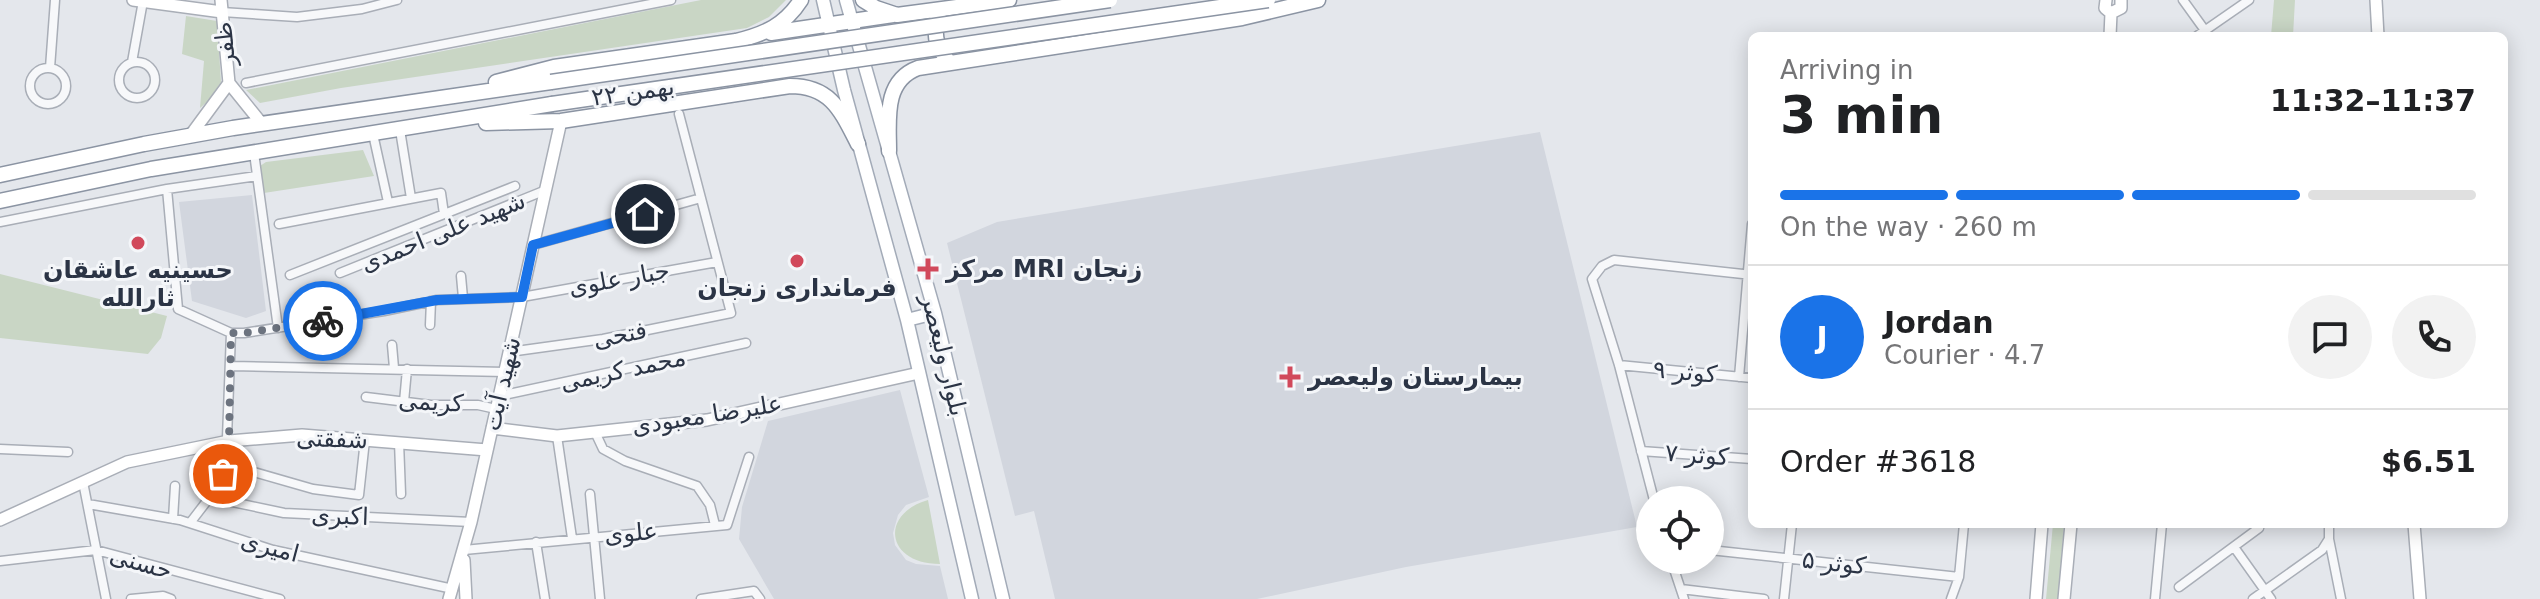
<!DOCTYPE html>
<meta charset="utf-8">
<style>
body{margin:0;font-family:"DejaVu Sans",Vazirmatn,sans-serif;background:#f2f2f2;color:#202124;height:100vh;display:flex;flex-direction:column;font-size:30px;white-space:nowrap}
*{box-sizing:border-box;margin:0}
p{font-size:26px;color:#757577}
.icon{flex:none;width:44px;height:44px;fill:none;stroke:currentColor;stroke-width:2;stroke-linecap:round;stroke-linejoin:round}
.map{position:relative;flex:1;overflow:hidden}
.side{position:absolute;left:1748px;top:32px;width:760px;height:496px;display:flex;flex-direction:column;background:#fff;border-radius:12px;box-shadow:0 4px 20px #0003}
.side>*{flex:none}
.fabs{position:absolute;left:1636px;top:486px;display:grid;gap:16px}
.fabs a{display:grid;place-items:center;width:88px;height:88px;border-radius:50%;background:#fff;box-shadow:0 4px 20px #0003;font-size:40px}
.pin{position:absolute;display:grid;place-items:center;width:68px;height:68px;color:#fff;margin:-34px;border:4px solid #fff;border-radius:50%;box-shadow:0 2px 8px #0007}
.courier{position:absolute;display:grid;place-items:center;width:80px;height:80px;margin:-40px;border:6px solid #1a73e8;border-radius:50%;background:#fff;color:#222;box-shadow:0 2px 10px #0007}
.summary em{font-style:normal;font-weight:700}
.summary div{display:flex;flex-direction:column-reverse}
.summary{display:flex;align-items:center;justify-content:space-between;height:136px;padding:0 32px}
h1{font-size:52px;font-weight:700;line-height:60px}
.bar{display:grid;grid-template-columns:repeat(4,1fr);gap:12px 8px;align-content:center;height:96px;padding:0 32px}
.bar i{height:10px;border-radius:6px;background:#e0e0e0}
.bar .active{background:#1a73e8}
.bar p{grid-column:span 4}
.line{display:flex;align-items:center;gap:20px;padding:0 32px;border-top:2px solid #e0e0e0}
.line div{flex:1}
.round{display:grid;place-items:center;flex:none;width:84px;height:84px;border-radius:42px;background:#f2f2f2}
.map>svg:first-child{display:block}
</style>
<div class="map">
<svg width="2540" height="599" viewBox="0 0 2540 599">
<rect width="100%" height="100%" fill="#e4e7ec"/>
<!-- built -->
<path fill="#d2d6de" d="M1540,132l97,395 -231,40 -149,32h-202l-21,-88 -19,5 -68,-273 50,-21z
M252,195l14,116 -20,7 -54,-17 -13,-99z
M900,390l29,107 -23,8 -8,10 -5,18 2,12 11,15 10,4 24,2 8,33h-174l-35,-60 3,-32 26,-86z"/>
<!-- green -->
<path fill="#c9d6c5" d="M701,0h85l-17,17 -22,11 -406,60 -81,15 -14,-13z
M2274,0h21l-2,36h-22z
M186,16l31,5 4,61 -13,19 -8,7 4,-47 -22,-7z
M363,150l11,26 -110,17 -4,-27 6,-4z
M0,274l167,42 -6,22 -13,16 -148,-16z
M928,500l12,64c-54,0 -61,-50 -12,-64z
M2053,524h11l-6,75h-12z"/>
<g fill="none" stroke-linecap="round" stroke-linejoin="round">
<defs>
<path id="street" d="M2183,0l26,36
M222,12l75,5 65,-8 35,-9
M2197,36l52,-36
M119 80a18 18 0 1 1 36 0a18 18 0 1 1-36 0Z
M132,62l11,-61
M30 86a18 18 0 1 1 36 0a18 18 0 1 1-36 0Z
M50,68l5,-68
M246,83l425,-83
M400,130l11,68
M373,134l15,68
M254,153l24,175
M167,189l11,120 53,24
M0,222l167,-33 90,-13
M279,224l162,-31 3,21
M533,245l168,-47
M340,273l206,-83
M290,275l225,-89
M461,276l2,22
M430,325l1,-24
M392,345l2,23
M509,352l94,-13 128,-26 -52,-199
M1619,365l133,13
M231,366l274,6
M1739,377l13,-153
M499,396l247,-53
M366,397l65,8h47l18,4
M404,402l3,-33
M595,432l8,17 22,12 72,25 13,19 5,20
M557,436l15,102
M399,442l2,52
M0,449l68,3
M1641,451l111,8
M226,464l87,25 46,6 6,-55
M83,482l23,117
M213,493l15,8 56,12 187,9
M590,494l10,105
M1654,500l-35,-135 -27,-86 10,-13 12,-6 138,15
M88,504l92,16 93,30 180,39
M173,519l2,-33
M190,523l23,-30 13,-29 5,-131h13l140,-22 53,-11 85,-3 195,-35
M2329,539l12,60
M536,542l9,57
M2234,547l37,52
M464,550l263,-25 22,-68
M1710,550l249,27
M1671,560l13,39
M0,561l96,-11 184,49
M2179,587l80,-59
M1681,589l83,10
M131,599l32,-3 8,3
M701,599l53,-8 6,8
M1784,599l8,-75
M1951,599l8,-22 5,-53
M2155,599l7,-75
M2253,599l69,-49 7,-11v-15"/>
<path id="secondary" d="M133,0l89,12
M221,0l8,83 33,41
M2106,0l-1,8 6,5 10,-5v-8
M2376,0l2,36
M2110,36l1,-23
M190,136l39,-53
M492,428l65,8 150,-16 212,-47
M0,520l127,-58 102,-21 73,-6 185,15
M2414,524l6,75
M464,560l2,39
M449,599l22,-77 90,-401
M2036,599l6,-75
M2064,599l7,-75"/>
<path id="primary" d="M823,0l21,90 63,230 65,279
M846,0l89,313 68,286
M907,320l28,-7"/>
<path id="highway" d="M863,0l13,8 21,7 112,-15
M939,14c-6,16 -4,31 7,44
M771,33l122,-18
M496,82l58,-15 182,-26c29,-7 49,-16 65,-41
M486,123l75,-2 229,-35c41,0 51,25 68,58
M889,151c0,-31 -6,-70 29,-83l324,-50 76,-18
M0,175l144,-31 89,-16 318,-46
M0,201l151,-32 401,-65"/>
</defs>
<!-- street casing -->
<use href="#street" stroke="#a9aeb7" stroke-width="11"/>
<!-- secondary casing -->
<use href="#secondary" stroke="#a9aeb7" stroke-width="14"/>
<!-- primary casing -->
<use href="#primary" stroke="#a3abb8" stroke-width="15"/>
<!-- highway casing -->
<use href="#highway" stroke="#8b94a3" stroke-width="17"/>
<!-- street -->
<use href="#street" stroke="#f7f8fa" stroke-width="8"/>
<!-- secondary -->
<use href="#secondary" stroke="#fff" stroke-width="11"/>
<!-- primary -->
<use href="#primary" stroke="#fff" stroke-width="12"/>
<!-- highway -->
<use href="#highway" stroke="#fff" stroke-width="14"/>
<defs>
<path id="highway-bridge" d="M551,82l559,-82
M552,104l716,-104"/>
</defs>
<!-- highway-bridge casing -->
<use href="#highway-bridge" stroke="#8b94a3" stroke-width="17" stroke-linecap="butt"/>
<!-- highway-bridge -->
<use href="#highway-bridge" stroke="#fff" stroke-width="14"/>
</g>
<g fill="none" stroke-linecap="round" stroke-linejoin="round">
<!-- done -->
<path stroke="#6c737f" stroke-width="8" stroke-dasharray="0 14.4" d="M223,474l6,-33 2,-108h13l79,-12"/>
<!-- route -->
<path stroke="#1a73e8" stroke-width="10" d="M323,321l114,-21 85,-3 11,-52 112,-31"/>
</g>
<!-- markers -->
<g fill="#d1495b" stroke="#f4f6f9" stroke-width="3">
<circle cx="138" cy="243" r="8"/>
<circle cx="797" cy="261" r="8"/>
<path d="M924 257h8v8h8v8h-8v8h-8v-8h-8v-8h8z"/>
<path d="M1286 365h8v8h8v8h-8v8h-8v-8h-8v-8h8z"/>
</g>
<g text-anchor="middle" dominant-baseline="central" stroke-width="6" stroke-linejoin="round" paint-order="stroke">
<!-- street labels -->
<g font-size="24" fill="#2b3445" stroke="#f4f6f9">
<text transform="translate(225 44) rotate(-96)">ظفر</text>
<text transform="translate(633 92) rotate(-8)">۲۲ بهمن</text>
<text transform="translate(443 232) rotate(-22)">شهید علی احمدی</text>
<text transform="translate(619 279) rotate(-10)">جبار علوی</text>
<text transform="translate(620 335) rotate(-11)">فتحی</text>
<text transform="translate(944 355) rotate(76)">بلوار ولیعصر</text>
<text transform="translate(623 370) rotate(-12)">محمد کریمی</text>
<text transform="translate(1685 372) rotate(5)">کوثر ۹</text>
<text transform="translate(502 384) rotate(-77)">شهید آیت</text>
<text transform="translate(431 402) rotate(3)">کریمی</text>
<text transform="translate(707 415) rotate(-9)">علیرضا معبودی</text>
<text transform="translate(332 439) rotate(2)">شفقتی</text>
<text transform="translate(1697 455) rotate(4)">کوثر ۷</text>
<text transform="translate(340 516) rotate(2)">اکبری</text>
<text transform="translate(631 533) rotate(-5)">علوی</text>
<text transform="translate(270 547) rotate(15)">امیری</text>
<text transform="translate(141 563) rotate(16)">حسنی</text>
<text transform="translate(1834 563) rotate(6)">کوثر ۵</text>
</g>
<!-- poi labels -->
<g font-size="24" font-weight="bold" fill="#2b3445" stroke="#f4f6f9" text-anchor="start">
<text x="946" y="269">مرکز MRI زنجان</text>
<text x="138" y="270" text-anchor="middle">حسینیه عاشقان<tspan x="138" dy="28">ثارالله</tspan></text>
<text x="797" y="288" text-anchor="middle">فرمانداری زنجان</text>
<text x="1308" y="377">بیمارستان ولیعصر</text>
</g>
</g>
</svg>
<div class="fabs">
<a><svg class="icon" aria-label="locate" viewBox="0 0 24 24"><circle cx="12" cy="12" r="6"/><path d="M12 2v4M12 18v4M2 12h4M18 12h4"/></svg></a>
</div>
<div class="pin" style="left:223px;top:474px;background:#ea580c"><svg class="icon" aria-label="bag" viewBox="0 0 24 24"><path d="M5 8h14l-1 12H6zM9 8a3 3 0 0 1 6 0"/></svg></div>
<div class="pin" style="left:645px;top:214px;background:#1f2937"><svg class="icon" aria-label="home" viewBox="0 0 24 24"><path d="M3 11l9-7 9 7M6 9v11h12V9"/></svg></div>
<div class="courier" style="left:323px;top:321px"><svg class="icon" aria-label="bike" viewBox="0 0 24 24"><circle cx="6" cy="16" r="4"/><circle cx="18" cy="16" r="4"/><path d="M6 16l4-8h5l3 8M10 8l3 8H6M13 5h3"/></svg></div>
<section class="side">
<div class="summary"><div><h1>3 min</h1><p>Arriving in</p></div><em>11:32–11:37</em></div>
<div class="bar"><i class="active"></i><i class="active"></i><i class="active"></i><i></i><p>On the way · 260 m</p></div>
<div class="line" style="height:144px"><b class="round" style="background:#1a73e8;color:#fff">J</b><div><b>Jordan</b><p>Courier · 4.7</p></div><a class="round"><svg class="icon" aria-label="chat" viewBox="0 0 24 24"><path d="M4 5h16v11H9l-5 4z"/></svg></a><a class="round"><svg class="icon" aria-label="phone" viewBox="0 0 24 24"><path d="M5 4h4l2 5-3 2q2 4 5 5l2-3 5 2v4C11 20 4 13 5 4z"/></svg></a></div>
<div class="line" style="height:104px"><div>Order #3618</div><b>$6.51</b></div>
</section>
</div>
